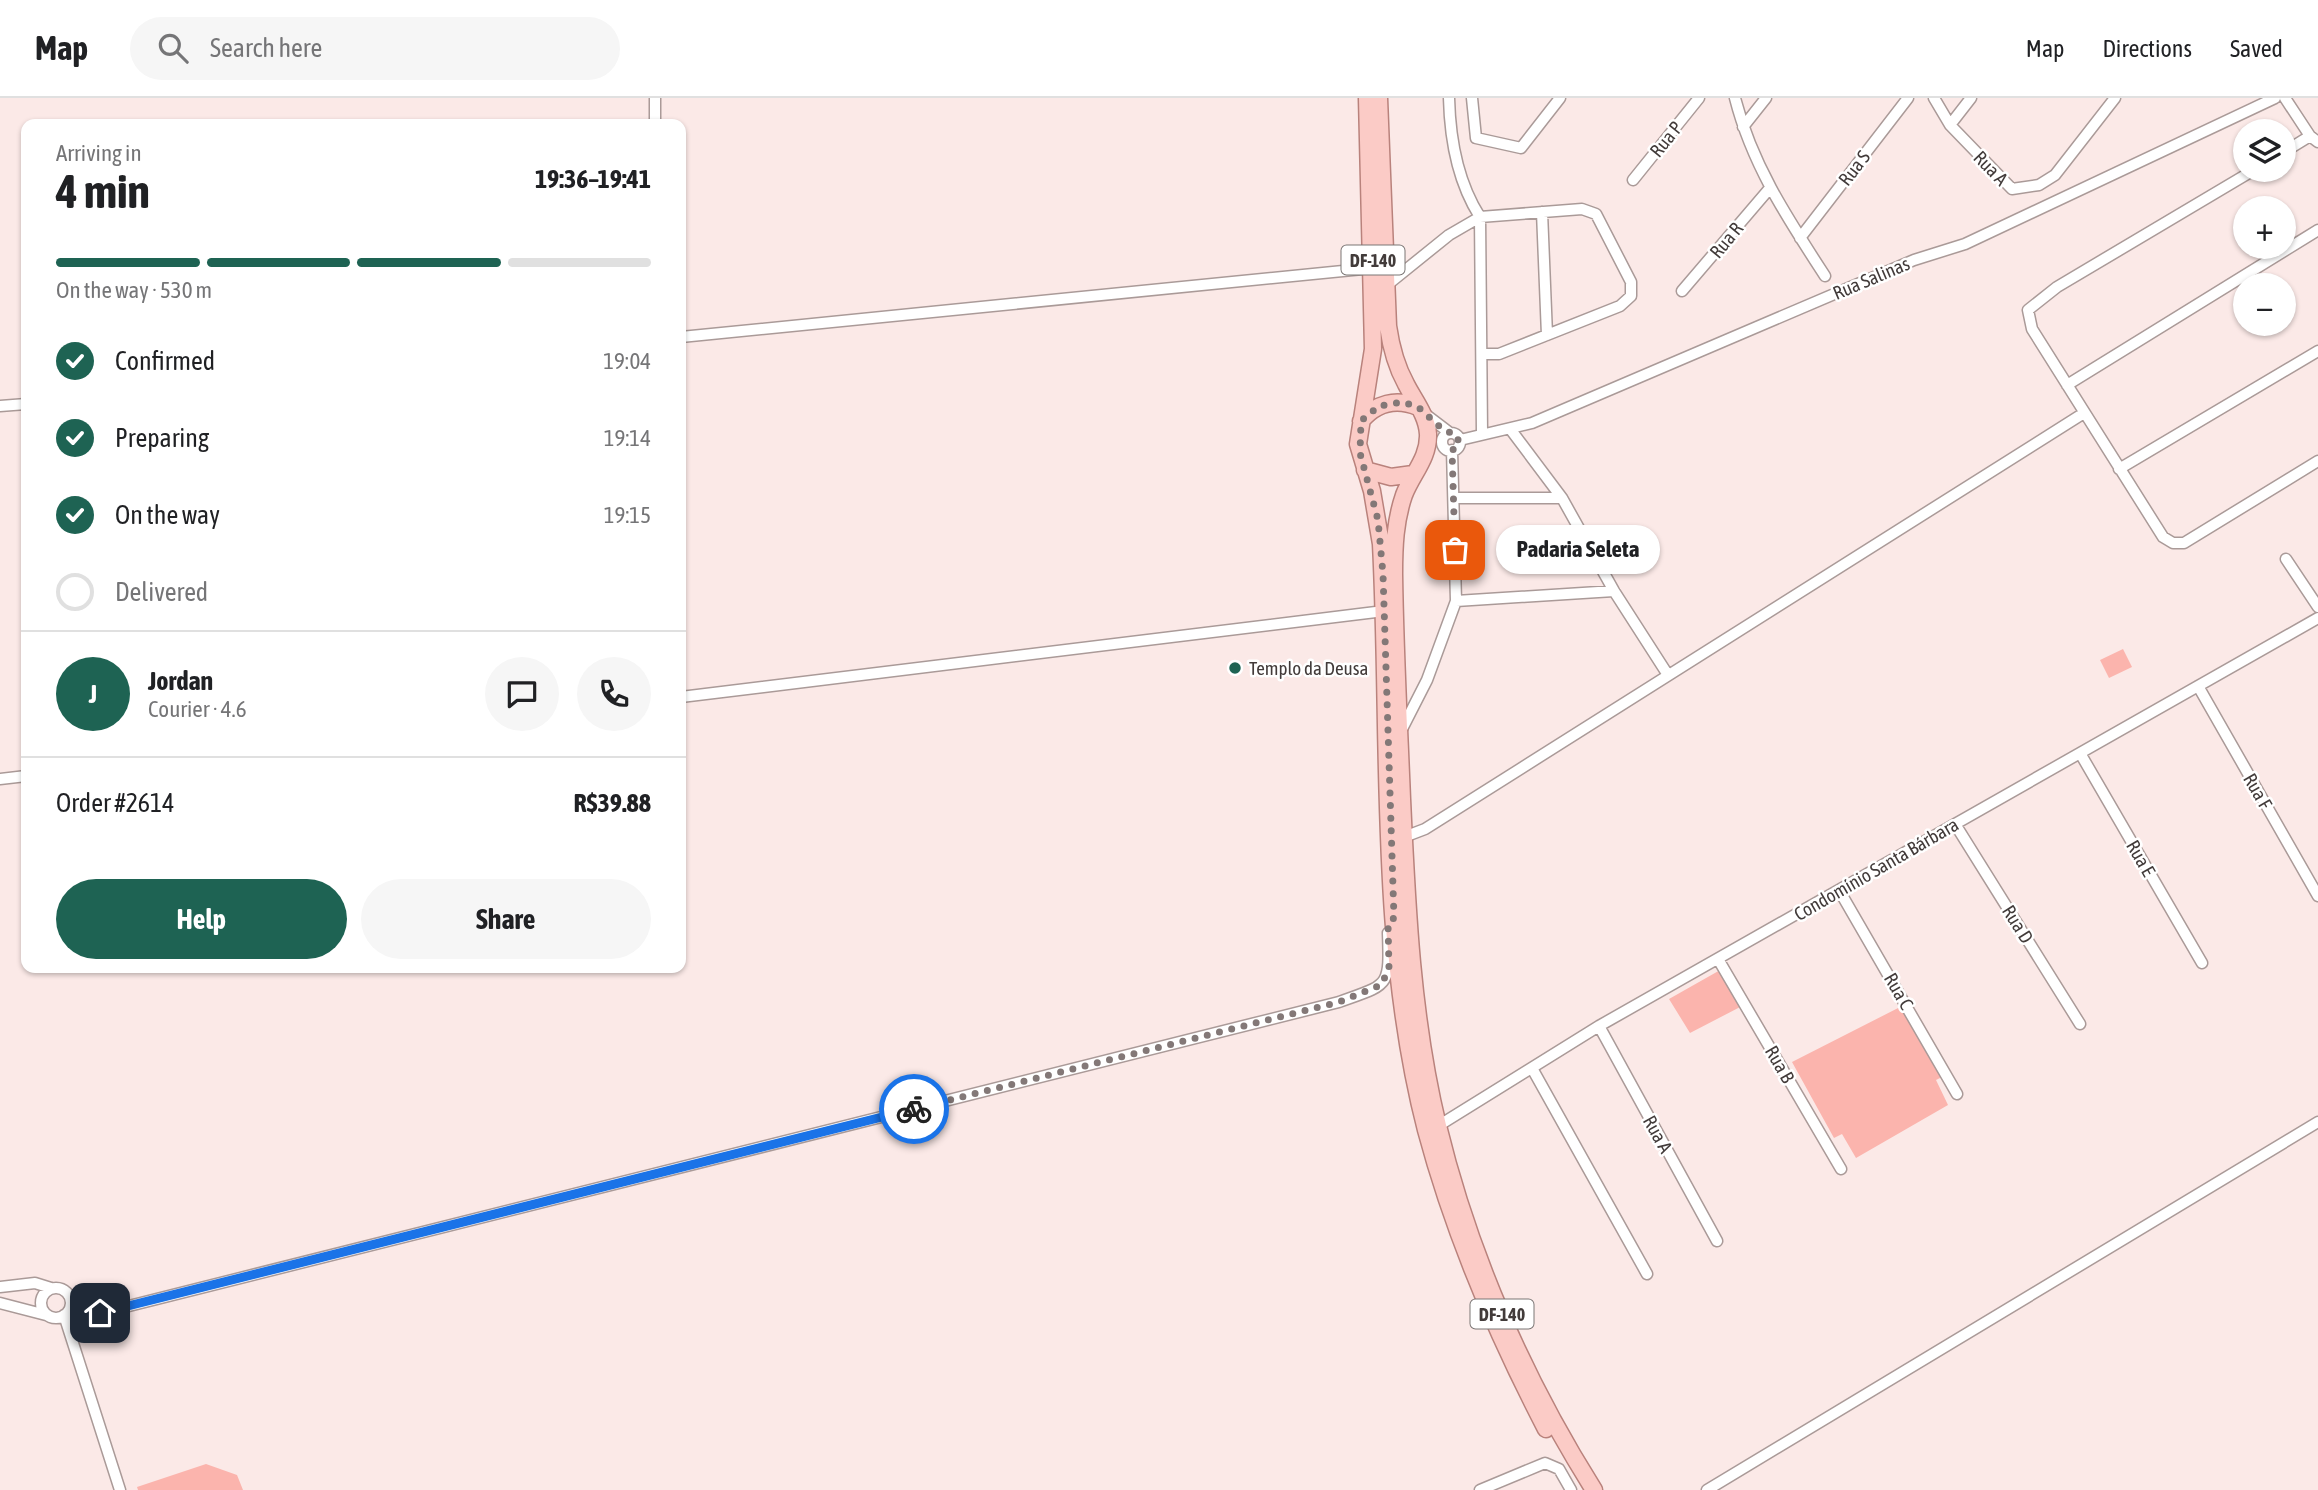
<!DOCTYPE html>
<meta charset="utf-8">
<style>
body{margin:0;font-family:"Asap Condensed",sans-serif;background:#f6f6f6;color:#202124;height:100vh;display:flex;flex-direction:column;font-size:26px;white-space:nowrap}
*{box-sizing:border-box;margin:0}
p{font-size:23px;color:#757577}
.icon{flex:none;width:38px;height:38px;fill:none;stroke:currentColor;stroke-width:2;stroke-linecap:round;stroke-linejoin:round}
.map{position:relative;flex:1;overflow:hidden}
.side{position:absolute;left:21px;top:21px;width:665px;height:854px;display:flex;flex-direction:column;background:#fff;border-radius:14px;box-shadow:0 2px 5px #0004}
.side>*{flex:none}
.buttons{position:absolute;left:2233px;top:21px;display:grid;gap:14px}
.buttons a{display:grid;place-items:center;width:63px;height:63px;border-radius:50%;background:#fff;box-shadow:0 2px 5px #0004;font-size:35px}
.pin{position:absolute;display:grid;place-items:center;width:60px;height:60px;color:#fff;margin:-30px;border-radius:14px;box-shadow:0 4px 10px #0006}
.courier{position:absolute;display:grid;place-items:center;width:70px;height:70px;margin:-35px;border:5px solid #1a73e8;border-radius:50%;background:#fff;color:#222;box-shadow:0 2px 9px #0007}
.bubble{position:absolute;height:49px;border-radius:24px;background:#fff;box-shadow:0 2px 5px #0004;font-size:23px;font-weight:700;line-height:49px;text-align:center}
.overview em{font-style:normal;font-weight:700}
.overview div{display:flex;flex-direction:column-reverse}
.overview{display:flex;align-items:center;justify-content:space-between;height:119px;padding:0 35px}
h1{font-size:46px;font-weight:700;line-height:52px}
.bar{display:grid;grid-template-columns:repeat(4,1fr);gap:10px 7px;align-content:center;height:84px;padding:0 35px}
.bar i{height:9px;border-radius:5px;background:#e0e0e0}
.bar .current{background:#1e6353}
.bar p{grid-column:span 4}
.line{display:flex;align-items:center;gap:18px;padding:0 35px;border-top:2px solid #e0e0e0}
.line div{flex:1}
.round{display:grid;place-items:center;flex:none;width:74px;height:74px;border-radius:37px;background:#f6f6f6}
ol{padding:0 35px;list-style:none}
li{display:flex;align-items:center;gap:21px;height:77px}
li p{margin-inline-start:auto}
li .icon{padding:7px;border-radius:50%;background:#1e6353;color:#fff;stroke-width:4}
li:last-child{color:#757577}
li i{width:38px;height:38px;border:4px solid #e0e0e0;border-radius:50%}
.action{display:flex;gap:14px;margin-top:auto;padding:14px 35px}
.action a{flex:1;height:80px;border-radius:42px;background:#1e6353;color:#fff;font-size:28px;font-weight:700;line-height:80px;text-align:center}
.action a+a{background:#f6f6f6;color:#202124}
header{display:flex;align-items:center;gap:42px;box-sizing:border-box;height:98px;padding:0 35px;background:#fff;border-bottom:2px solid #e0e0e0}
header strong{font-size:33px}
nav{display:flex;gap:38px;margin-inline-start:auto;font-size:24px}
.search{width:490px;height:63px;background:#f6f6f6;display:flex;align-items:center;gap:18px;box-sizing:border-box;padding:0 24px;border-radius:38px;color:#757577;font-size:26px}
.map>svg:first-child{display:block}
</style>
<header>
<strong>Map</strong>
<div class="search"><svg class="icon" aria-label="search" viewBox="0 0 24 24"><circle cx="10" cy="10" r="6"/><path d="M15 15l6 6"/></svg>Search here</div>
<nav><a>Map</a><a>Directions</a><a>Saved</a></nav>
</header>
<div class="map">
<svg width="2318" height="1392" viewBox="0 0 2318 1392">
<rect width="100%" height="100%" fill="#fbe9e7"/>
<!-- green -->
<path fill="#fbb4ad" d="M2123,551l9,18 -23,11 -9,-18z
M1722,871l22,36 -54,28 -21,-34z
M1904,907l40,71 -8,4 12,25 -92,53 -14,-24 -8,4 -42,-76z
M206,1366l31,11 6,15h-105l-1,-3z"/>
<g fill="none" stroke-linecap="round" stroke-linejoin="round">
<defs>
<path id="minor" d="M1449,0c1,42 8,83 31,119l2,216
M1472,0l4,40 45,10 39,-50
M1735,0c17,67 53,121 90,178
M1934,0l16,27 62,64 27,-4 16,-10 60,-77
M2285,0l25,38 8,6
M655,26v-26
M1950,27l21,-27
M1743,29l23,-29
M2284,54l26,-16
M2254,72l-197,117 -29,23 4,19 131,208 10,6h11l134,-82
M1633,82l66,-82
M1542,114l5,123
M1800,140l108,-140
M1387,187l62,-50 31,-18 102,-8 14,5 35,68v14l-11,10 -121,48h-17
M1682,193l88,-103
M681,239l692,-69
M2067,287l251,-155
M0,308l26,-2
M1425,316l25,19
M1511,332l51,68 52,93 54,84
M1442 344a9 9 0 1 1 18 0a9 9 0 1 1-18 0Z
M1460,342l72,-17 382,-163 51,-16 310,-146
M2119,371l199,-118
M1454,400h108
M2286,461l32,48
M1456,503l158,-10
M2198,588l120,210
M681,599l703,-86
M1402,631l25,-49 29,-79 -4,-151
M2080,655l122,210
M0,681l26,-3
M1955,726l125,200
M1404,739l21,-8 659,-416
M1839,792l118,204
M1718,861l123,210
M1599,928l118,215
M1533,972l114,204
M1438,1028l161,-100 719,-408
M0,1189l35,-4 16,5
M41 1205a15 15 0 1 1 30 0a15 15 0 1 1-30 0Z
M0,1205l46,12
M70,1210l13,5h18l1238,-311c50,-18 51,-14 49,-69
M64,1217l56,175
M1480,1392l65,-27 14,6 12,21
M1707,1392l611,-368"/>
<path id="primary" d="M1367,0l6,251 -15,95 14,47 9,53c10,194 -4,396 45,586 28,105 70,203 120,299
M1379,0l9,228c3,21 8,40 18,58 8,16 21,31 22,50 1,24 -16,40 -24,61 -9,26 -10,52 -10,79 1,75 5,150 8,225 5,110 10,220 36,327 31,128 86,253 156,364
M1361,323c15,-18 35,-23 57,-14
M1365,372l26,7 22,-3"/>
</defs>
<!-- minor casing -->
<use href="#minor" stroke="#aa9a98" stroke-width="13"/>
<!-- primary casing -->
<use href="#primary" stroke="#b9827c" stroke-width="19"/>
<!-- minor -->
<use href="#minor" stroke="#fff" stroke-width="10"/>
<!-- primary -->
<use href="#primary" stroke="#fbcbc6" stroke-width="16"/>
</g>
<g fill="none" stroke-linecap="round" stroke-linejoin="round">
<!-- done -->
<path stroke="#837877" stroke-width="7" stroke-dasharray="0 12.6" d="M914,1011l425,-107 42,-17 8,-16 -1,-46 6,-5 -11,-344 -5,-54 -18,-67 1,-32 18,-15 24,-4 15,5 22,20 18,10v10l-6,3 3,100"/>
<!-- route -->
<path stroke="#1a73e8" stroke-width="9" d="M100,1215l814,-204"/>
</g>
<!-- markers -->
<circle fill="#1e6353" stroke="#fff" stroke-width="2.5" cx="1235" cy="570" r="7"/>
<g text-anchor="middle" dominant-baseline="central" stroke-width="5" stroke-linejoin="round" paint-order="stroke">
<!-- shield labels -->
<g fill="#fff" stroke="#7b7675" stroke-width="2">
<rect x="1341.5" y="147.5" width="63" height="29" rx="5"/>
<rect x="1470.5" y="1201.5" width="63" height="29" rx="5"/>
</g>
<g font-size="18" font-weight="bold" fill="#423b3a">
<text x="1373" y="162">DF-140</text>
<text x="1502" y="1216">DF-140</text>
</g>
<!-- street labels -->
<g font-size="19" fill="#423b3a" stroke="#fff">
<text transform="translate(1666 41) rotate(-51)">Rua P</text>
<text transform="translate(1854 70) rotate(-52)">Rua S</text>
<text transform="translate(1991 70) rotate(46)">Rua A</text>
<text transform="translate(1726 142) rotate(-50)">Rua R</text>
<text transform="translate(1871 180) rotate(-23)">Rua Salinas</text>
<text transform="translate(2258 693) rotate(60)">Rua F</text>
<text transform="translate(2141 760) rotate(60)">Rua E</text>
<text transform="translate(1876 771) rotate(-30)">Condomínio Santa Bárbara</text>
<text transform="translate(2018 826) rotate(58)">Rua D</text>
<text transform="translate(1899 893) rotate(60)">Rua C</text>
<text transform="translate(1780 966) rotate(60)">Rua B</text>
<text transform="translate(1658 1036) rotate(61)">Rua A</text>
</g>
<!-- poi labels -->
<g font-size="19" fill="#423b3a" stroke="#fff" text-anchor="start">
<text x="1249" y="570">Templo da Deusa</text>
</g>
</g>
</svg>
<div class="buttons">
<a><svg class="icon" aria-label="layers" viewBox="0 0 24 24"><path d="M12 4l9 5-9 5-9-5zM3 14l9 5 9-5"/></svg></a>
<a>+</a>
<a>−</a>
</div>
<div class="pin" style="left:1455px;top:452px;background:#ea580c"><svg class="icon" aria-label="bag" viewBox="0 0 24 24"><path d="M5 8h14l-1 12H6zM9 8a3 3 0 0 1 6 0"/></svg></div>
<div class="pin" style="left:100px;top:1215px;background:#1f2937"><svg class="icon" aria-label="home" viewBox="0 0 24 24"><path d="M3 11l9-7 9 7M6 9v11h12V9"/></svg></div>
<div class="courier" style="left:914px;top:1011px"><svg class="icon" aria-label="bike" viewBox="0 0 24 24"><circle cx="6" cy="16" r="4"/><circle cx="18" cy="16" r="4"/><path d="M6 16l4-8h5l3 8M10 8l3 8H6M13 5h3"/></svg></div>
<div class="bubble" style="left:1496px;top:427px;width:164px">Padaria Seleta</div>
<section class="side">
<div class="overview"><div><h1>4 min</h1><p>Arriving in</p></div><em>19:36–19:41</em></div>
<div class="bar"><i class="current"></i><i class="current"></i><i class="current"></i><i></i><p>On the way · 530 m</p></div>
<ol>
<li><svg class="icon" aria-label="check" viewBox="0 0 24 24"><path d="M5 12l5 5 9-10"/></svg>Confirmed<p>19:04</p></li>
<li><svg class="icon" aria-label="check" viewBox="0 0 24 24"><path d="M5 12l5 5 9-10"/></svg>Preparing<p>19:14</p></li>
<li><svg class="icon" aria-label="check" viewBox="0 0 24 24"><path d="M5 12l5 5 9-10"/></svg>On the way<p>19:15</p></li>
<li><i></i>Delivered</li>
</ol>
<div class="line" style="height:126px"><b class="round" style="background:#1e6353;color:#fff">J</b><div><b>Jordan</b><p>Courier · 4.6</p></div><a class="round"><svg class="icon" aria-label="chat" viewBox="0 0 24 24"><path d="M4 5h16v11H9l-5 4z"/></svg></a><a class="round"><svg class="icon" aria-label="phone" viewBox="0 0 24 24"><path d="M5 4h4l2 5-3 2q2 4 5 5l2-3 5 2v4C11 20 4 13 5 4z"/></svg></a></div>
<div class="line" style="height:91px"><div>Order #2614</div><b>R$39.88</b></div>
<div class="action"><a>Help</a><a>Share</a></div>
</section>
</div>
